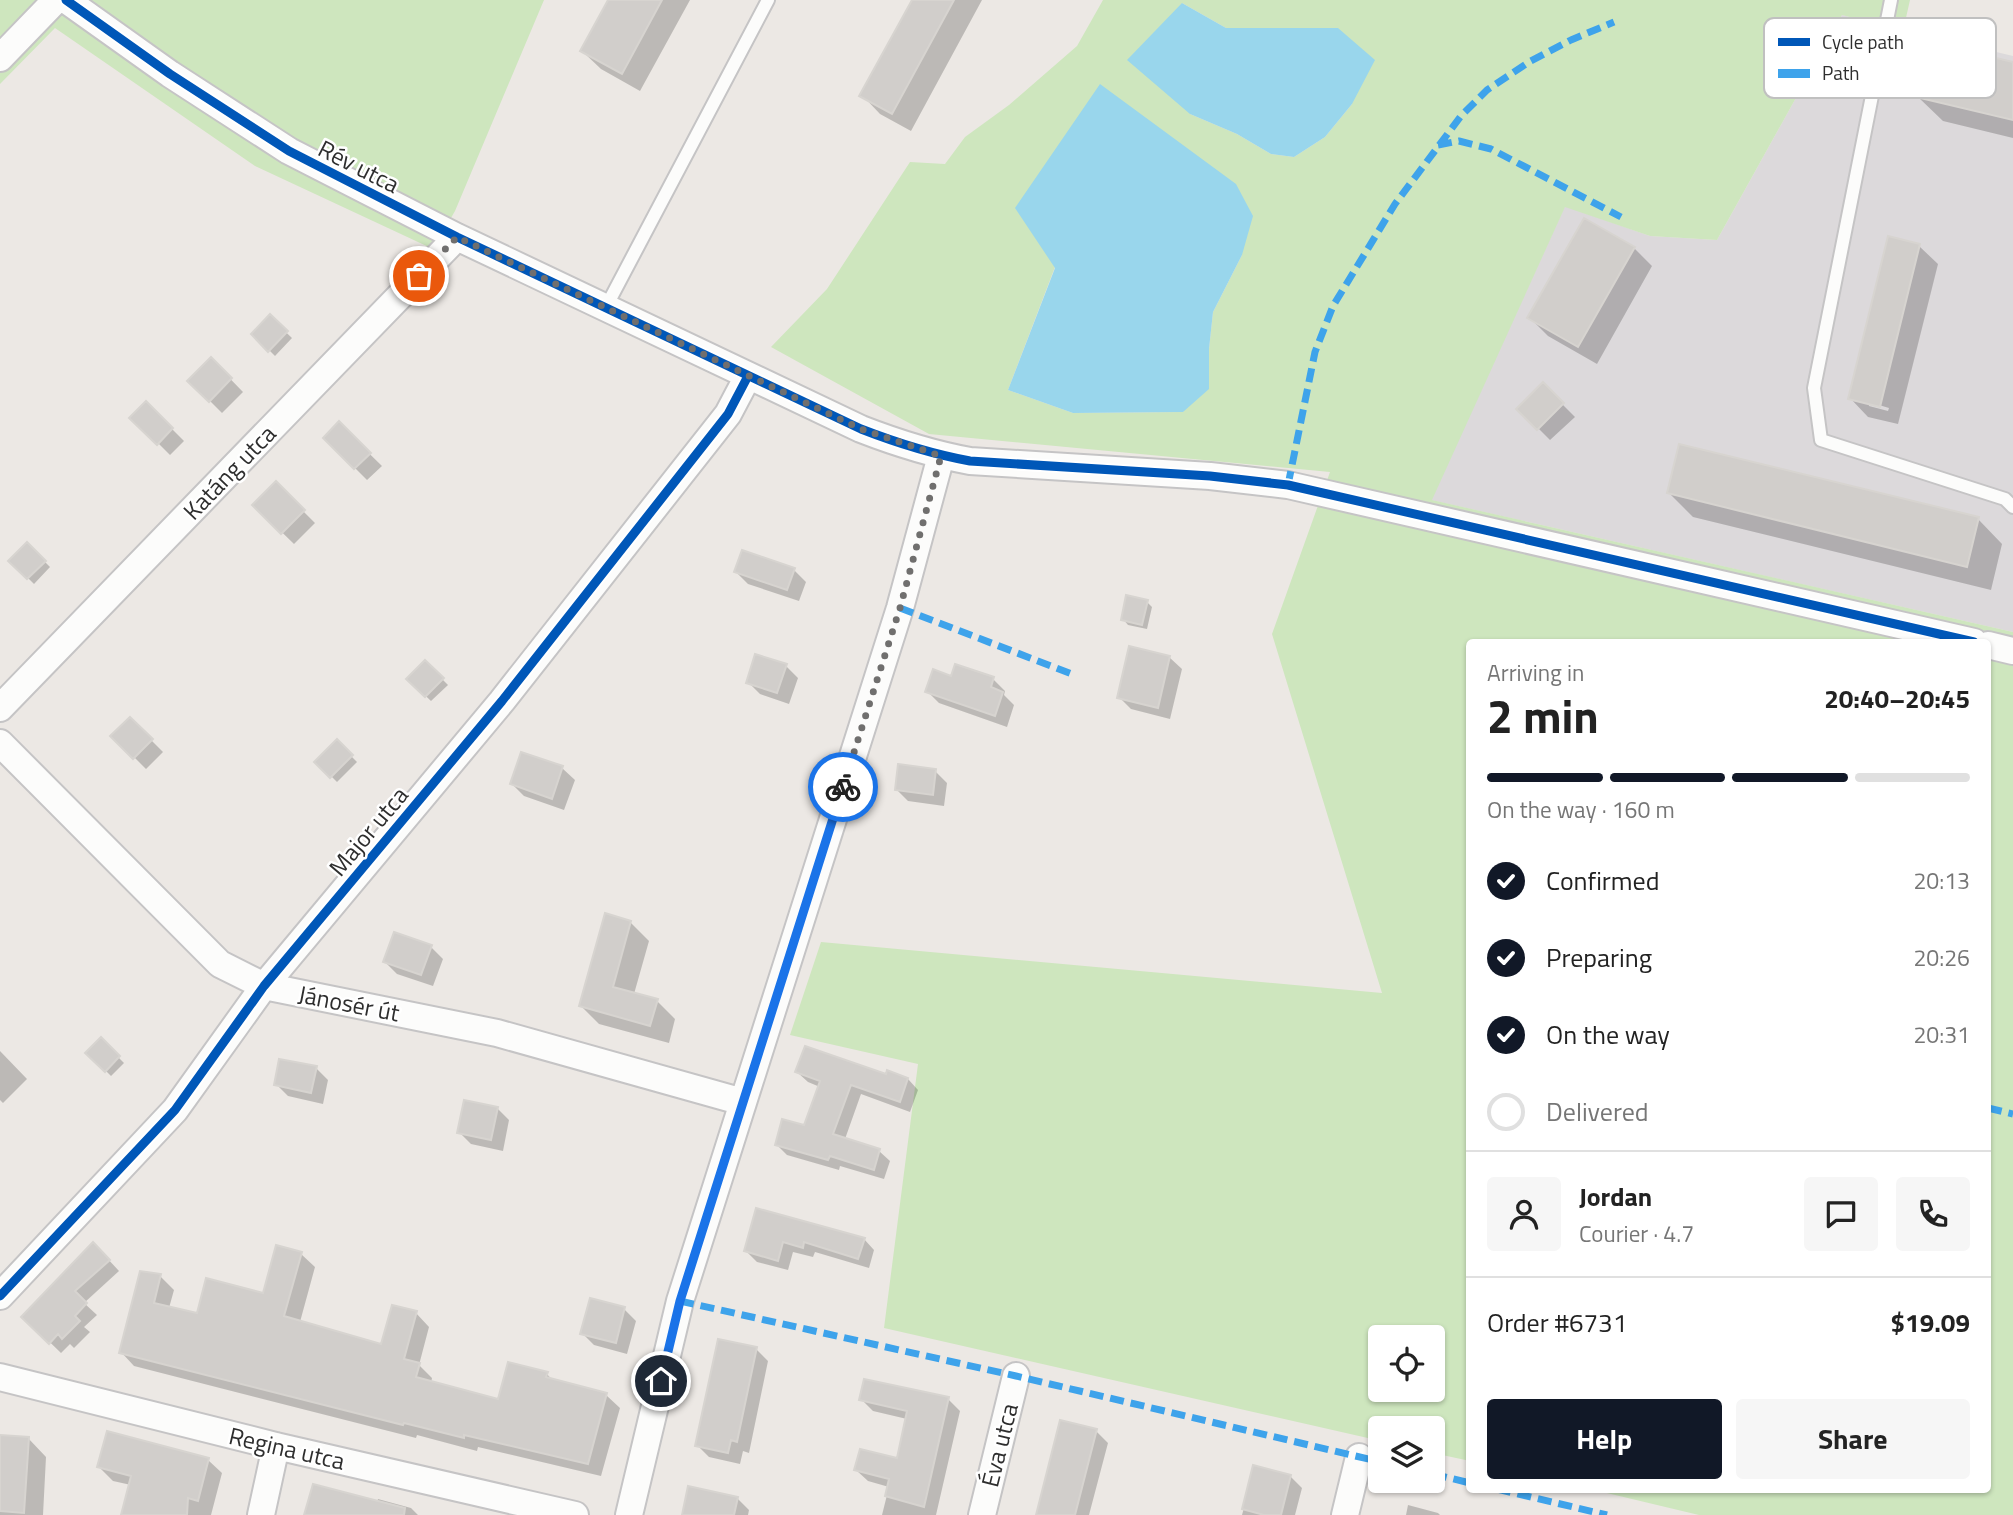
<!DOCTYPE html>
<meta charset="utf-8">
<style>
body{margin:0;font-family:"Titillium Web",sans-serif;background:#f6f6f6;color:#222;height:100vh;display:flex;flex-direction:column;font-size:26px;white-space:nowrap}
*{box-sizing:border-box;margin:0}
p{font-size:23px;color:#767676}
.icon{flex:none;width:38px;height:38px;fill:none;stroke:currentColor;stroke-width:2;stroke-linecap:round;stroke-linejoin:round}
.map{position:relative;flex:1;overflow:hidden}
.sheet{position:absolute;left:1466px;top:639px;width:525px;height:854px;display:flex;flex-direction:column;background:#fff;border-radius:7px;box-shadow:0 2px 5px #0004}
.sheet>*{flex:none}
.fabs{position:absolute;left:1368px;top:1325px;display:grid;gap:14px}
.fabs a{display:grid;place-items:center;width:77px;height:77px;border-radius:7px;background:#fff;box-shadow:0 2px 5px #0004;font-size:35px}
.pin{position:absolute;display:grid;place-items:center;width:60px;height:60px;color:#fff;margin:-30px;border:4px solid #fff;border-radius:50%;box-shadow:0 2px 7px #0007}
.courier{position:absolute;display:grid;place-items:center;width:70px;height:70px;margin:-35px;border:5px solid #1a73e8;border-radius:50%;background:#fff;color:#222;box-shadow:0 2px 9px #0007}
.summary em{font-style:normal;font-weight:700}
.summary div{display:flex;flex-direction:column-reverse}
.summary{display:flex;align-items:center;justify-content:space-between;height:119px;padding:0 21px}
h1{font-size:46px;font-weight:700;line-height:52px}
.bar{display:grid;grid-template-columns:repeat(4,1fr);gap:10px 7px;align-content:center;height:84px;padding:0 21px}
.bar i{height:9px;border-radius:5px;background:#e0e0e0}
.bar .selected{background:#111827}
.bar p{grid-column:span 4}
.line{display:flex;align-items:center;gap:18px;padding:0 21px;border-top:2px solid #e0e0e0}
.line div{flex:1}
.round{display:grid;place-items:center;flex:none;width:74px;height:74px;border-radius:7px;background:#f6f6f6}
ol{padding:0 21px;list-style:none}
li{display:flex;align-items:center;gap:21px;height:77px}
li p{margin-inline-start:auto}
li .icon{padding:7px;border-radius:50%;background:#111827;color:#fff;stroke-width:4}
li:last-child{color:#767676}
li i{width:38px;height:38px;border:4px solid #e0e0e0;border-radius:50%}
.action{display:flex;gap:14px;margin-top:auto;padding:14px 21px}
.action a{flex:1;height:80px;border-radius:7px;background:#111827;color:#fff;font-size:28px;font-weight:700;line-height:80px;text-align:center}
.action a+a{background:#f6f6f6;color:#222}
.map>svg:first-child{display:block}
</style>
<div class="map">
<svg width="2013" height="1515" viewBox="0 0 2013 1515">
<rect width="100%" height="100%" fill="#ece8e4"/>
<!-- industrial -->
<path fill="#dcd9db" d="M1842,15l171,41v576l-582,-132 134,-294 85,30 67,4z"/>
<!-- green -->
<path fill="#cee6be" fill-rule="evenodd" d="M0,0h544l-89,211 -22,38 -178,-83 -200,-138 -55,56z
M1103,0h807l-7,31 -61,-16 -125,225 -67,-4 -85,-29 -133,293 581,132v883h-314l-109,-26h398v-847h-518v819l-37,-8v-25h-52v13l-497,-113 34,-264 -128,-29 31,-93 561,51 -110,-359 58,-162 -401,-38 -158,-87 56,-58 83,-127 35,2 20,-27 44,-32 68,-59zM1182,3l44,25h112l14,76 -27,33 -31,20 -23,-3 -34,-20 -47,-20zM1242,255l-29,57 -4,37 -26,63 -110,1 -65,-23 47,-123zM1381,1337h52v53h-52z"/>
<!-- water -->
<path fill="#99d6ec" d="M1182,3l44,25h112l37,32 -23,44 -27,33 -31,20 -23,-3 -34,-20 -47,-20 -63,-54z
M1100,84l136,100 17,32 -11,39 -29,57 -4,37v40l-26,23 -110,1 -65,-23 47,-122 -40,-60z"/>
<!-- shadow -->
<path fill="#0003" fill-rule="evenodd" d="M610,0h80l-50,91 -39,-22 -19,-18z
M914,0h68l-71,131 -31,-17 -18,-19z
M2013,64v74l-70,-17 -25,-24z
M1919,246l19,18 -40,160 -30,-7 -18,-19zM1869,402l20,6 -1,3 -19,-5z
M1634,248l18,18 -55,98 -49,-28 -18,-18z
M270,317l22,21 -17,18 -22,-22z
M211,359l32,33 -21,21 -32,-32z
M1543,385l32,32 -25,23 -31,-31z
M146,403l38,38 -14,14 -38,-38z
M339,424l43,42 -15,14 -42,-42z
M276,484l39,39 -21,21 -40,-39z
M1669,493l309,26 24,25 -11,46 -298,-73z
M27,544l23,23 -16,17 -23,-23z
M794,570l12,12 -7,19 -51,-17 -12,-12z
M1147,602l5,5 -5,22 -19,-4 -5,-6z
M1169,657l13,12 -12,50 -39,-10 -12,-12z
M425,662l23,23 -17,16 -23,-22z
M786,666l12,12 -9,26 -29,-10 -12,-12z
M952,678l41,1 12,12 -1,4 10,10 -7,22 -68,-24 -12,-12z
M130,719l33,33 -17,17 -33,-33z
M337,742l20,20 -20,20 -20,-20z
M522,754l40,14 13,12 -11,30 -40,-14 -12,-12z
M935,771l12,12 -3,23 -36,-5 -12,-12z
M630,922l19,19 -15,53 23,7 18,18 -6,24 -70,-19 -18,-18z
M431,947l12,12 -10,27 -36,-12 -12,-12z
M101,1040l23,23 -13,13 -23,-23z
M0,1051l27,28 -24,24 -3,-3z
M316,1068l12,12 -5,24 -35,-8 -12,-12z
M797,1072l111,7 10,11 -8,22 -49,-18 -16,45 34,12 11,10 -6,18 -44,-13 -1,4 -52,-15 -11,-11 29,-17 15,-40 -12,-5z
M497,1108l12,12 -6,31 -32,-7 -12,-12z
M757,1210l107,29 10,11 -5,18 -54,-16 -2,5 -20,-5 -5,18 -31,-8 -11,-11z
M94,1244l25,27 -35,32 13,12 -13,12 6,5 -16,16 -4,-4 -9,9 -37,-36z
M301,1254l14,13 -15,55 82,24 34,-33 13,14 -10,38 13,13 -1,5 68,18 48,-27 6,7 53,14 14,13 -19,68 -123,-29 -1,4 -60,-16 -1,3 -282,-72 -13,-14 39,-76 14,14 -5,18 29,7 66,-20z
M624,1309l12,12 -9,33 -33,-9 -12,-12z
M756,1349l12,12 -19,92 -6,-2 -3,13 -31,-7 -12,-12z
M861,1399h87l12,12 -24,104h-54l7,-28 -21,-6 -12,-11 42,-9 9,-42 -34,-8z
M1096,1431l12,12 -19,72h-50z
M0,1437l28,1 18,19 -3,58h-43z
M208,1460l14,13 -11,42h-88l8,-30 -18,-4 -14,-14z
M1255,1467l35,9 12,12 -7,27h-53z
M737,1498l12,12 -1,5h-64z
M378,1499l33,9 7,7h-112l71,-13z
M1408,1505l30,8 2,2h-34z"/>
<!-- building -->
<path fill="#d1cecb" stroke="#d7d4d0" stroke-width="2" d="M608,0h54l-40,74 -42,-23z
M912,0h42l-62,114 -33,-18z
M1929,42l84,20v58l-97,-23z
M1584,218l51,29 -57,100 -51,-29z
M1888,236l32,8 -40,163 -32,-8z
M270,314l18,17 -20,21 -17,-18z
M211,357l21,21 -23,24 -22,-21z
M1543,382l21,21 -27,27 -21,-21z
M146,401l27,27 -16,17 -28,-27z
M339,421l32,32 -17,16 -31,-31z
M1679,444l300,73 -12,50 -300,-74z
M276,481l29,29 -24,24 -29,-29z
M27,542l19,19 -19,18 -19,-18z
M742,550l53,18 -8,22 -53,-18z
M1126,595l22,5 -6,25 -21,-5z
M1129,646l41,10 -12,52 -41,-10z
M755,654l32,10 -10,29 -31,-10z
M425,660l19,18 -19,19 -19,-18z
M955,664l39,13 -3,10 12,5 -8,24 -70,-24 8,-23 18,7z
M130,717l23,22 -20,20 -23,-23z
M337,739l16,16 -23,23 -16,-16z
M521,752l42,14 -11,33 -42,-15z
M898,764l38,5 -3,26 -38,-5z
M605,913l26,8 -18,66 45,12 -8,27 -71,-20z
M394,932l38,13 -11,30 -38,-13z
M101,1037l19,19 -15,16 -20,-19z
M805,1046l81,28 1,-4 21,8 -8,24 -49,-17 -18,49 47,15 -6,21 -44,-14 -2,4 -53,-15 7,-26 22,6 16,-44 -25,-9z
M279,1059l38,7 -6,27 -37,-8z
M464,1100l34,7 -7,33 -34,-7z
M756,1208l109,30 -7,21 -54,-17 -1,6 -20,-6 -5,19 -34,-10z
M93,1242l17,18 -35,31 12,12 -12,13 5,5 -18,18 -4,-5 -9,10 -28,-27z
M276,1245l26,7 -18,64 97,28 11,-39 25,6 -13,48 16,4 -4,14 82,22 10,-37 40,10 -2,5 61,16 -19,71 -124,-29v3l-60,-15 -1,2 -284,-72 21,-82 21,3 -7,29 43,10 9,-35 57,15z
M590,1298l35,9 -9,36 -36,-9z
M718,1339l39,8 -20,95 -6,-2 -3,13 -33,-7z
M864,1379l85,18 -25,110 -39,-11 4,-17 -35,-9 6,-21 37,9 10,-47 -48,-11z
M1060,1420l37,9 -22,86h-39z
M107,1431l102,27 -11,43 -10,-3 -1,17h-66l10,-39 -34,-9z
M0,1435l29,2 -5,76 -24,-2z
M1253,1465l38,10 -10,40h-17l-22,-6z
M313,1484l92,24 -1,7h-100z
M688,1486l50,11 -4,18h-52z"/>
<g fill="none" stroke-linecap="round" stroke-linejoin="round">
<defs>
<path id="lane" d="M1891,0l-77,388 7,52 184,59 8,8
M606,307l162,-307"/>
<path id="street" d="M66,0l104,74 119,77 168,86 404,192c36,14 71,25 109,32l240,15 78,9 686,157
M0,58l56,-58
M1988,645l25,6
M0,708l457,-471
M0,743l220,221 44,22 233,47 246,69
M0,1296l175,-186 89,-124 238,-285 226,-287 20,-38
M0,1377l276,69 299,69
M261,1515l15,-69
M629,1515l51,-214 220,-693 41,-152
M982,1515l34,-139
M1345,1515l14,-58"/>
</defs>
<!-- lane casing -->
<use href="#lane" stroke="#c5c4c5" stroke-width="16"/>
<!-- street casing -->
<use href="#street" stroke="#c5c4c5" stroke-width="30"/>
<!-- lane -->
<use href="#lane" stroke="#fcfcfb" stroke-width="12"/>
<!-- street -->
<use href="#street" stroke="#fcfcfb" stroke-width="26"/>
<!-- quiet -->
<path stroke="#3ea3eb" stroke-width="7" stroke-dasharray="14 7" stroke-linecap="butt" d="M1438,145l21,-4 32,8 130,68
M1288,485l27,-133 18,-46 62,-102 66,-88 26,-26 42,-28 42,-22 43,-18
M900,608l172,66
M1988,1108l25,6
M680,1301l336,75 365,86
M1433,1474l37,9
M1497,1489l110,26"/>
<defs>
<path id="cycleway" d="M66,0l104,74 119,77 168,86 404,192c36,14 71,25 109,32l240,15 78,9 686,157
M0,1296l175,-186 89,-124 238,-285 226,-287 20,-38"/>
</defs>
<!-- cycleway casing -->
<use href="#cycleway" stroke="#fff" stroke-width="13"/>
<!-- cycleway -->
<use href="#cycleway" stroke="#0057b8" stroke-width="9"/>
</g>
<g fill="none" stroke-linecap="round" stroke-linejoin="round">
<!-- done -->
<path stroke="#706f6e" stroke-width="7" stroke-dasharray="0 12.6" d="M419,276l38,-39 404,192 80,27 -41,152 -57,179"/>
<!-- route -->
<path stroke="#1a73e8" stroke-width="9" d="M661,1381l19,-80 163,-514"/>
</g>
<g text-anchor="middle" dominant-baseline="central" stroke-width="5" stroke-linejoin="round" paint-order="stroke">
<!-- street labels -->
<g font-size="24" fill="#2e2e2e" stroke="#fff">
<text transform="translate(359 166) rotate(27)">Rév utca</text>
<text transform="translate(229 472) rotate(-46)">Katáng utca</text>
<text transform="translate(368 831) rotate(-50)">Major utca</text>
<text transform="translate(349 1003) rotate(11)">Jánosér út</text>
<text transform="translate(999 1445) rotate(-76)">Éva utca</text>
<text transform="translate(287 1448) rotate(13)">Regina utca</text>
</g>
</g>
<!-- legend -->
<rect x="1764" y="18" width="232" height="80" rx="10" fill="#fff" stroke="#c0c0c0" stroke-width="2"/>
<rect x="1778" y="38" width="32" height="8" fill="#0057b8"/>
<rect x="1778" y="69" width="32" height="9" fill="#3ea3eb"/>
<g font-size="19" fill="#2e2e2e">
<text x="1822" y="49">Cycle path</text>
<text x="1822" y="80">Path</text>
</g>
</svg>
<div class="fabs">
<a><svg class="icon" aria-label="locate" viewBox="0 0 24 24"><circle cx="12" cy="12" r="6"/><path d="M12 2v4M12 18v4M2 12h4M18 12h4"/></svg></a>
<a><svg class="icon" aria-label="layers" viewBox="0 0 24 24"><path d="M12 4l9 5-9 5-9-5zM3 14l9 5 9-5"/></svg></a>
</div>
<div class="pin" style="left:419px;top:276px;background:#ea580c"><svg class="icon" aria-label="bag" viewBox="0 0 24 24"><path d="M5 8h14l-1 12H6zM9 8a3 3 0 0 1 6 0"/></svg></div>
<div class="pin" style="left:661px;top:1381px;background:#1f2937"><svg class="icon" aria-label="home" viewBox="0 0 24 24"><path d="M3 11l9-7 9 7M6 9v11h12V9"/></svg></div>
<div class="courier" style="left:843px;top:787px"><svg class="icon" aria-label="bike" viewBox="0 0 24 24"><circle cx="6" cy="16" r="4"/><circle cx="18" cy="16" r="4"/><path d="M6 16l4-8h5l3 8M10 8l3 8H6M13 5h3"/></svg></div>
<section class="sheet">
<div class="summary"><div><h1>2 min</h1><p>Arriving in</p></div><em>20:40–20:45</em></div>
<div class="bar"><i class="selected"></i><i class="selected"></i><i class="selected"></i><i></i><p>On the way · 160 m</p></div>
<ol>
<li><svg class="icon" aria-label="check" viewBox="0 0 24 24"><path d="M5 12l5 5 9-10"/></svg>Confirmed<p>20:13</p></li>
<li><svg class="icon" aria-label="check" viewBox="0 0 24 24"><path d="M5 12l5 5 9-10"/></svg>Preparing<p>20:26</p></li>
<li><svg class="icon" aria-label="check" viewBox="0 0 24 24"><path d="M5 12l5 5 9-10"/></svg>On the way<p>20:31</p></li>
<li><i></i>Delivered</li>
</ol>
<div class="line" style="height:126px"><a class="round"><svg class="icon" aria-label="person" viewBox="0 0 24 24"><circle cx="12" cy="8" r="4"/><path d="M4 21q1-7 8-7t8 7"/></svg></a><div><b>Jordan</b><p>Courier · 4.7</p></div><a class="round"><svg class="icon" aria-label="chat" viewBox="0 0 24 24"><path d="M4 5h16v11H9l-5 4z"/></svg></a><a class="round"><svg class="icon" aria-label="phone" viewBox="0 0 24 24"><path d="M5 4h4l2 5-3 2q2 4 5 5l2-3 5 2v4C11 20 4 13 5 4z"/></svg></a></div>
<div class="line" style="height:91px"><div>Order #6731</div><b>$19.09</b></div>
<div class="action"><a>Help</a><a>Share</a></div>
</section>
</div>
